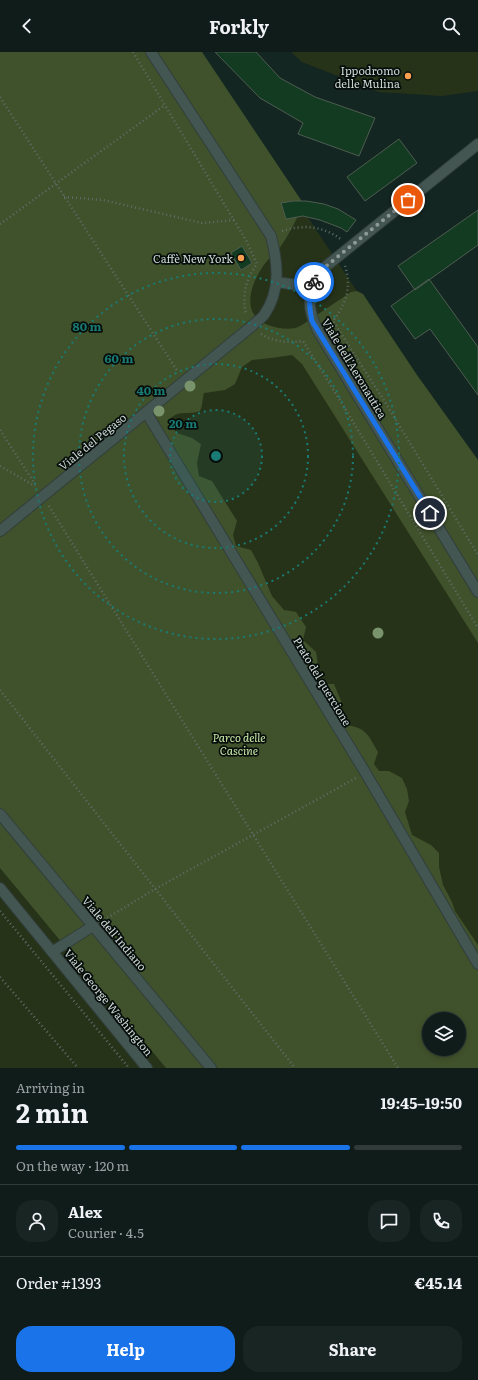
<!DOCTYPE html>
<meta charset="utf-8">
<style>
body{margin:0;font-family:Literata,serif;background:#182523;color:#f1f3f6;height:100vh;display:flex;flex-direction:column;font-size:15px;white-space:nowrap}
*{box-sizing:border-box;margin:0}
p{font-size:13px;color:#9ba1a2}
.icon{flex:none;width:22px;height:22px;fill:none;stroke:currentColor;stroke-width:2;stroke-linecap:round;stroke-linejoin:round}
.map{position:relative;height:1016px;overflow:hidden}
.sheet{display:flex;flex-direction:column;background:#0f1c1a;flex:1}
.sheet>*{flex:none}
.controls{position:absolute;left:422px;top:960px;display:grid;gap:8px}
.controls a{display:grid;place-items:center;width:44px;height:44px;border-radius:50%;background:#0f1c1a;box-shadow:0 2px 6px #0003,0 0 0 1px #2f3a39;font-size:20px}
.pin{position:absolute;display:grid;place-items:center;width:34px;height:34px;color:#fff;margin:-17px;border:2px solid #fff;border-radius:50%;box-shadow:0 1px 4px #0007}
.courier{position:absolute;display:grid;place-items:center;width:40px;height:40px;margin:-20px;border:3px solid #1a73e8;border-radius:50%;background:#fff;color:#222;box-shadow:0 1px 5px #0007}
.head em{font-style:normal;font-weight:700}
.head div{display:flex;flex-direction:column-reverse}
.head{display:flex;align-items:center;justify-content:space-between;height:68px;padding:0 16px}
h1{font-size:26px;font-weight:700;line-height:30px}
.bar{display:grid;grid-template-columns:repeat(4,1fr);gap:6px 4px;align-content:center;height:48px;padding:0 16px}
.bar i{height:5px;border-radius:3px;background:#2f3a39}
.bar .selected{background:#1a73e8}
.bar p{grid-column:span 4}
.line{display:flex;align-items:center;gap:10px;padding:0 16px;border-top:1px solid #2f3a39}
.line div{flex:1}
.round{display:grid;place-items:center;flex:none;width:42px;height:42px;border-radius:16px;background:#182523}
.button{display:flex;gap:8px;margin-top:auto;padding:8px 16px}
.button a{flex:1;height:46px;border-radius:16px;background:#1a73e8;color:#fff;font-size:16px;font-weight:700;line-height:46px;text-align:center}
.button a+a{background:#182523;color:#f1f3f6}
header{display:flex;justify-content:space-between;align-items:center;height:52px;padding:0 16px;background:#0f1c1a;font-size:18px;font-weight:700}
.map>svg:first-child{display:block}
</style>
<header><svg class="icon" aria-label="back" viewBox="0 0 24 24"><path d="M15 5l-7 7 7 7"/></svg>Forkly<svg class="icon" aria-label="search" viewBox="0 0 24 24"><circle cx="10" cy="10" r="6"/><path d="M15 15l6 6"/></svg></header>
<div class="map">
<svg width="478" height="1016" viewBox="0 0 478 1016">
<rect width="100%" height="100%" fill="#142622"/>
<!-- green -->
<path fill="#273319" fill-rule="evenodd" d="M0,0l295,146 128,193 55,76v601h-478zM429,967h30v30h-30z
M291,0h187v39l-36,5 -63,-4 -77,-30z"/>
<!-- forest -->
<path fill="#40522b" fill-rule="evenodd" d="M0,0h202l101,151c-6,16 -12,28 -22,43 -3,6 -10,10 -14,15 -15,18 -29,53 1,64 8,3 19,5 27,3 5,-1 11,-6 16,-9 13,-9 27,-18 40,-27l6,-1 6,3 54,81 61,85v183l-176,-279 -10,-9 -21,3 -19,2 -10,7 -7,17 -10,6 -21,3c-2,6 -1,13 -4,18 -13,5 -23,-3 -32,11l9,11 15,5 9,6 -4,19 2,13 13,5 25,40 -4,14 3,11 15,4 7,13 14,33 12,14 12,2 10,15 -3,13 13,12 3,19 4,13h11l7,17v23c25,4 25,7 37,28l-4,12 5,7h10l13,7 5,11 2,12 -4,11 7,23 19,10 8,8v14l4,18 9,17 3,9 23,34v123h-312l-166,-200zM429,967h30v30h-30z"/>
<!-- building -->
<path fill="#133b21" stroke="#4e5c51" d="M215,0h41l24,26 35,19 60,21 -16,38 -61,-22 5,-11 -43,-25z
M399,87l18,24 -52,38 -18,-24z
M293,149h13l18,3 14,5 18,11 -9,12 -6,-4 -21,-8 -17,-4 -17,3 -5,-16z
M478,158v35l-63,45 -17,-24z
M242,194l10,17 -11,7 -10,-17z
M429,227l49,68v48l-48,-66 -15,10 -24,-33z"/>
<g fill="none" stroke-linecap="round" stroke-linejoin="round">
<defs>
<path id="minor" d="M478,92l-153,123c-19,21 -19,40 -7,64l160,261
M276,230l36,5
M146,360l219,360 113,192
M0,479l252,-205c4,-4 9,-7 12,-11 17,-24 14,-52 7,-79l-120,-184
M0,762l211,254
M0,836l147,180
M52,900l41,-26"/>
</defs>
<!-- minor casing -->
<use href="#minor" stroke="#323f3c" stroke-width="12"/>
<!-- path -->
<path stroke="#5e6d69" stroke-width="2.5" stroke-dasharray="1 3" stroke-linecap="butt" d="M133,0l114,190 10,22c-12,16 -15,32 -11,51
M0,45l178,275
M64,145l39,3 99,23 33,-3
M0,172l165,-119
M282,179c22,-7 41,-5 60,9
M345,214c7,21 1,38 -12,55l52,81 93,153
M261,282c13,8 27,9 42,7l38,61 137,226
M0,378l37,57
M0,414l35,20
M49,454l349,562
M0,638l295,378
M0,859l129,157
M104,868l51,-31 201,-111
M0,925l78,91"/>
<!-- minor -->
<use href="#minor" stroke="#435651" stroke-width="10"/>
</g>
<!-- trees -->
<g fill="#79936c">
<circle cx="190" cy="334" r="5.5"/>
<circle cx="159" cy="359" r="5.5"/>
<circle cx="378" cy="581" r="5.5"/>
</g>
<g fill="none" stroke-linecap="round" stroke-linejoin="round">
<!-- done -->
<path stroke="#8d9a97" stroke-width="4" stroke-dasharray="0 7.2" d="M314,230l2,-6 9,-9 83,-67"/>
<!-- route -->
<path stroke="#1a73e8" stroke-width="5" d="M314,230c-6,13 -5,25 -2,39l118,192"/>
</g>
<!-- distance rings -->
<circle cx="216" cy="404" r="46" fill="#197b73" fill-opacity=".12"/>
<g fill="none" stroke="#197b73" stroke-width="2" stroke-dasharray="2 4">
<circle cx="216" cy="404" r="46"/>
<circle cx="216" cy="404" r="92"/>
<circle cx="216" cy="404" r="137"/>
<circle cx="216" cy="404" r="183"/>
</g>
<!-- markers -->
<g fill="#fa9f4f" stroke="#060d0b" stroke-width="1.5">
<circle cx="408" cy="24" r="4"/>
<circle cx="241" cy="206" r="4"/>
</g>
<g text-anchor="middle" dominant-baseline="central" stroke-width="3.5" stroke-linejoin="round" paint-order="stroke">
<!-- poi labels -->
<g font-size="11" fill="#ced9d6" stroke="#060d0b" text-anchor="end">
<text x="400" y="18">Ippodromo<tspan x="400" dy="13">delle Mulina</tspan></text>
<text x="233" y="206">Caffè New York</text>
</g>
<!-- street labels -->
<g font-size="11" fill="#ced9d6" stroke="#060d0b">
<text transform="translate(355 316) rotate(59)">Viale dell'Aeronautica</text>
<text transform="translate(92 389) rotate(-39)">Viale del Pegaso</text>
<text transform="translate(323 629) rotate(59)">Prato del quercione</text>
<text transform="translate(115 881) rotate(50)">Viale dell'Indiano</text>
<text transform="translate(109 950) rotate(51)">Viale George Washington</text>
</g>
<!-- park labels -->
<g font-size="11" font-style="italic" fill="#cceca9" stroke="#060d0b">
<text x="239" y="685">Parco delle<tspan x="239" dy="13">Cascine</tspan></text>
</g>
</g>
<circle cx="216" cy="404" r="6" fill="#197b73" stroke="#060d0b" stroke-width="2"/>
<g font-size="12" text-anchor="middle" font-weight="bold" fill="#197b73" stroke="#060d0b" stroke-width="3.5" stroke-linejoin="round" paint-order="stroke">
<text x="87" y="279">80 m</text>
<text x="119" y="311">60 m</text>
<text x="151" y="343">40 m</text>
<text x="183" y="376">20 m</text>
</g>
</svg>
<div class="controls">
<a><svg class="icon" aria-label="layers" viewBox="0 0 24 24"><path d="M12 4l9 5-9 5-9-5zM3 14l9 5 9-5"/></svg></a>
</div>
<div class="pin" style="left:408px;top:148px;background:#ea580c"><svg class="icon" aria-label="bag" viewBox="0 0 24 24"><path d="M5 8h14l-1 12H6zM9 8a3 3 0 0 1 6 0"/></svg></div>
<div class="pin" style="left:430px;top:461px;background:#1f2937"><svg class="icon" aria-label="home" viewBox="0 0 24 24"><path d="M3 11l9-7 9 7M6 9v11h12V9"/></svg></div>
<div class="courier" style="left:314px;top:230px"><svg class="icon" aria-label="bike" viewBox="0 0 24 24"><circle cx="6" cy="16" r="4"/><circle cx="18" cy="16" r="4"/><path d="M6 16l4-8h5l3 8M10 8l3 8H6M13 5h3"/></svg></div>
</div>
<section class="sheet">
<div class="head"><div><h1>2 min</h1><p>Arriving in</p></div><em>19:45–19:50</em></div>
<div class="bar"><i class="selected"></i><i class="selected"></i><i class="selected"></i><i></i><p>On the way · 120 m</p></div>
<div class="line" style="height:72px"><a class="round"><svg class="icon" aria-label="person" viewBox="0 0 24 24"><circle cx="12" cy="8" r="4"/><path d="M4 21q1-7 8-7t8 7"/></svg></a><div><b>Alex</b><p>Courier · 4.5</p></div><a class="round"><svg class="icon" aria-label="chat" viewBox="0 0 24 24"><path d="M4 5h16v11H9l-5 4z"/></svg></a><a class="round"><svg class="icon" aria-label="phone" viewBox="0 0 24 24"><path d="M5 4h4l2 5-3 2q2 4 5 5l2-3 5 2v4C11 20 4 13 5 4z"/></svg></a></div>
<div class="line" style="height:52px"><div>Order #1393</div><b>€45.14</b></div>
<div class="button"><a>Help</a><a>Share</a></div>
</section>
